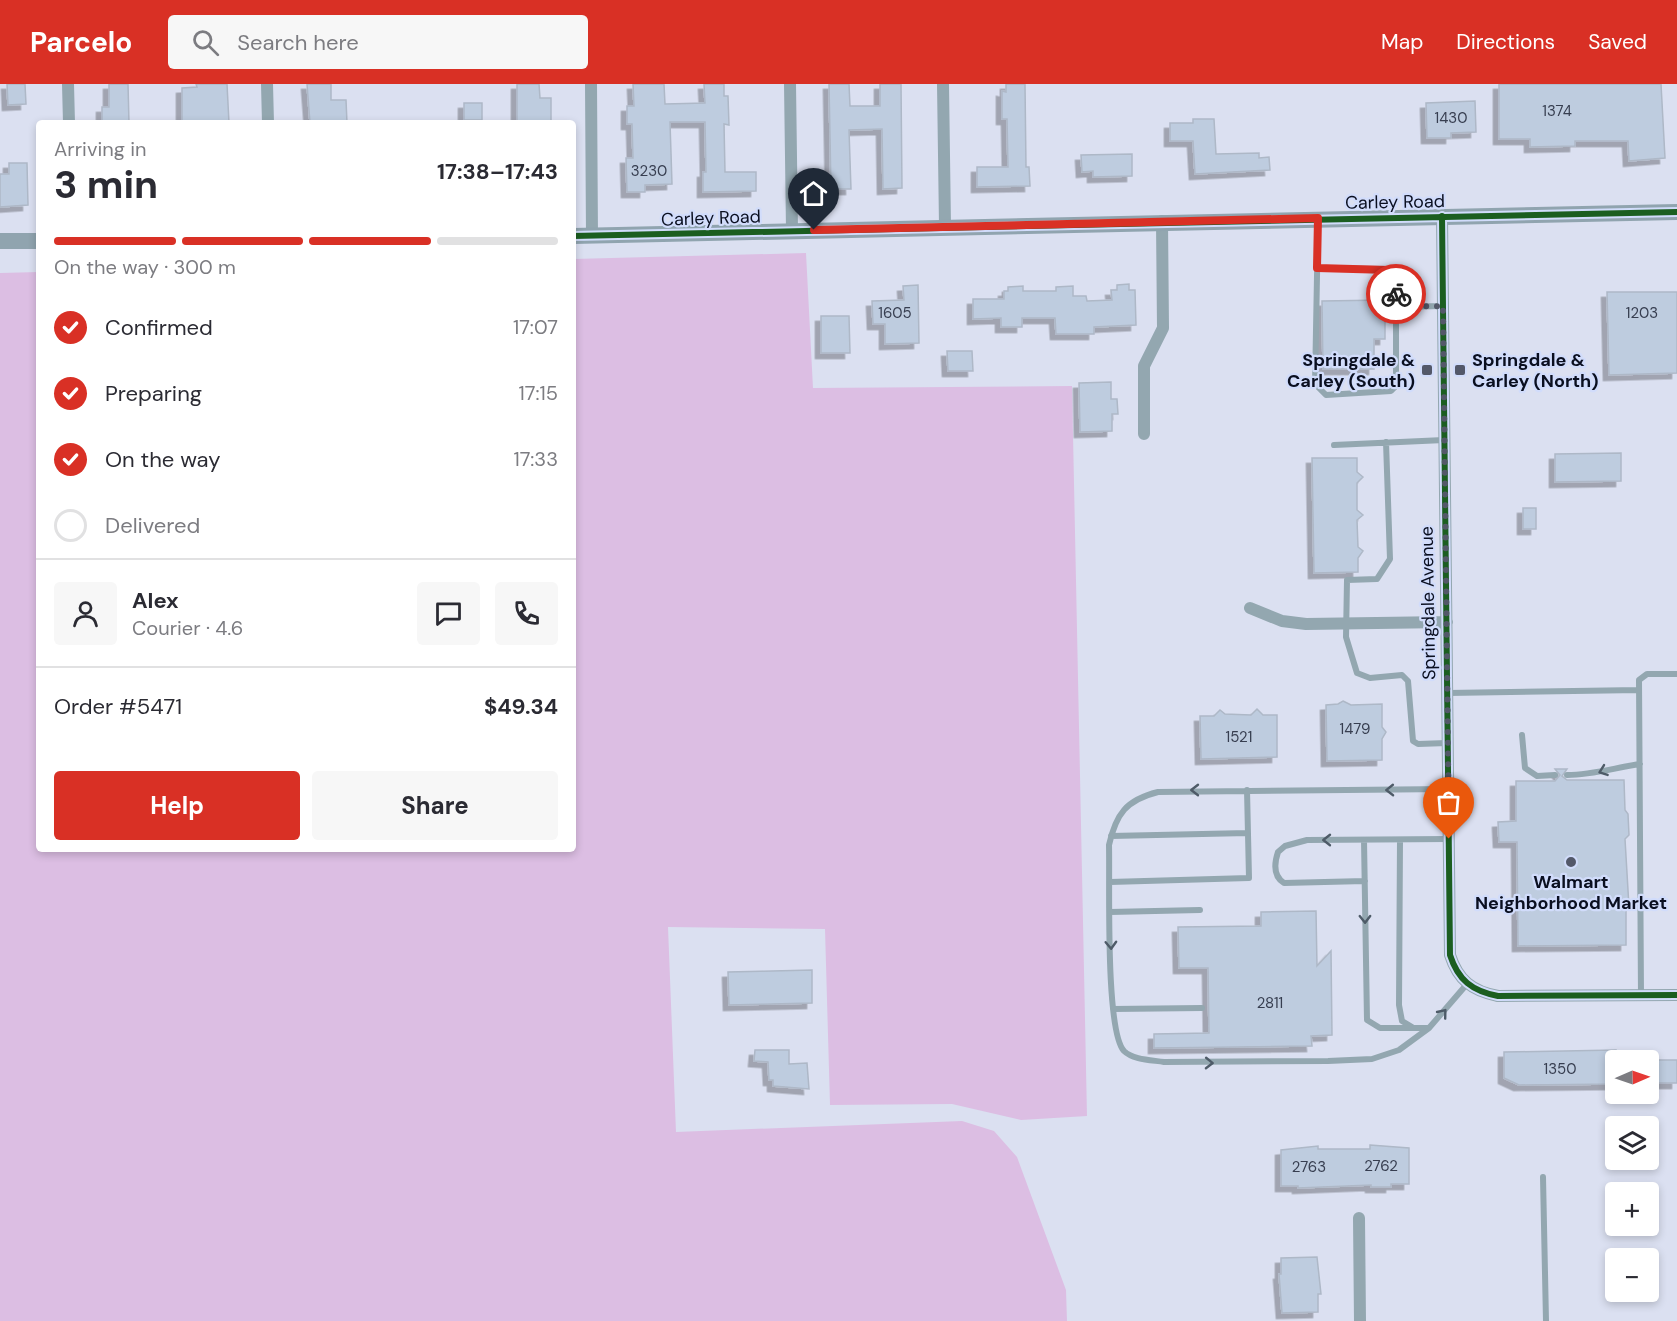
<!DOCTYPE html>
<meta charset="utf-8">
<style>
body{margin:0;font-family:"DM Sans",sans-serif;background:#f7f7f7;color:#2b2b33;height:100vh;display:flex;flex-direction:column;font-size:22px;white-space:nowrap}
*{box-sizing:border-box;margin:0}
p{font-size:20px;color:#7c7c81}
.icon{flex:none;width:33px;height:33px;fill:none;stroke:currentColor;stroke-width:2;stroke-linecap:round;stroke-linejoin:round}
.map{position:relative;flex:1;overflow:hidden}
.sheet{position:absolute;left:36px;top:36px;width:540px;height:732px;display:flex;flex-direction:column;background:#fff;border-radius:6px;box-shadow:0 3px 9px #0003}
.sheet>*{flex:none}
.needle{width:39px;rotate:88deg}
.tools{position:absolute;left:1605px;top:966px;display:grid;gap:12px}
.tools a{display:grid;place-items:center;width:54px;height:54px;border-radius:6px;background:#fff;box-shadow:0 3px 9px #0003;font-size:30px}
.pin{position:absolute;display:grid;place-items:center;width:51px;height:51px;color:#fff;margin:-62px -26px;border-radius:50% 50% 50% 0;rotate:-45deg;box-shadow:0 0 6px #0007}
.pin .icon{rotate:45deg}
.courier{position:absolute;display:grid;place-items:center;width:60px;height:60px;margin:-30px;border:4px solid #d93025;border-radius:50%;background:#fff;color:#222;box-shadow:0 2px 8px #0007}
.summary em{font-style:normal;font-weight:700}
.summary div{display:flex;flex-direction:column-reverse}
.summary{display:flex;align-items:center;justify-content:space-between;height:102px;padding:0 18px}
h1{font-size:39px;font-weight:700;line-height:45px}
.bar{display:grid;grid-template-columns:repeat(4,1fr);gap:9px 6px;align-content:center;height:72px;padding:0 18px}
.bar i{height:8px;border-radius:4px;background:#e1e1e2}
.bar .current{background:#d93025}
.bar p{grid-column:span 4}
.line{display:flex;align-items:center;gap:15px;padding:0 18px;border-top:2px solid #e1e1e2}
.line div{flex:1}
.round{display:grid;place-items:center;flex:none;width:63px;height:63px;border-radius:6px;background:#f7f7f7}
ol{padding:0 18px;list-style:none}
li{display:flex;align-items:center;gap:18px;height:66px}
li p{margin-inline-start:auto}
li .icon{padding:6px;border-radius:50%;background:#d93025;color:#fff;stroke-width:4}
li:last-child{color:#7c7c81}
li i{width:33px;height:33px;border:3px solid #e1e1e2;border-radius:50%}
.primary-button{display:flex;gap:12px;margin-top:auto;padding:12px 18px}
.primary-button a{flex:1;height:69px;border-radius:6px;background:#d93025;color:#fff;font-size:24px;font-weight:700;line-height:69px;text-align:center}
.primary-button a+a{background:#f7f7f7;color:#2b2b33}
header{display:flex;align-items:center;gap:36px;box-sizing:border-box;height:84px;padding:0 30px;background:#d93025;color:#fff}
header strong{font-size:28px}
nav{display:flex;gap:33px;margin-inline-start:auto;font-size:21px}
.search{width:420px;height:54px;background:#f7f7f7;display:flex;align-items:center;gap:15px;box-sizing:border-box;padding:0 21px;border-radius:6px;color:#7c7c81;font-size:22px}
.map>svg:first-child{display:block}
</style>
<header>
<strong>Parcelo</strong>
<div class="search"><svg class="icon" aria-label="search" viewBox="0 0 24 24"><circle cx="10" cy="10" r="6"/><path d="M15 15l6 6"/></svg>Search here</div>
<nav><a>Map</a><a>Directions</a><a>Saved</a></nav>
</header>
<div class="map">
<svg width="1677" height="1237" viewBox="0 0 1677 1237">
<defs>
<filter id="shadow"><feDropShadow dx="-5.5" dy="5.5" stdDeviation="0" flood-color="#0004"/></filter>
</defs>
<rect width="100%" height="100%" fill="#dbe0f1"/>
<!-- green -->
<path fill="#dcbee3" d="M806,169l7,135 259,-2 15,730 -66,4 -69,-16 -122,1 -5,-176 -157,-2 8,205 286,-11 32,10 23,26 49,133 1,31h-1067v-1048l39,-1v577h534v-590z"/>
<!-- building -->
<path fill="#beccdf" stroke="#aeb8c7" stroke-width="1.5" filter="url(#shadow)" d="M7,0h18l1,20 -18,1z
M109,0h19l1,39h-27v-16h7z
M196,0h31l2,39h-47v-35l15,-1z
M307,0h24v16h15l1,23h-37z
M517,0h22l1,14h11v25h-34z
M633,0h31l1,20 40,-1 -1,-19h20v12h4l1,29 -5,-1 1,48h31v19l-53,1v-20h3l-1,-50h-35l2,62 -27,1v7h-18l-1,-34h7l-1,-34h-5v-18h7z
M829,0h20l1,22h30v-22h21l1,104 -19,1 -1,-60 -33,1 2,59h-20z
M1006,0h19l1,83h3l1,19 -53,1v-20h31l-1,-48h-5v-28l4,1z
M1499,0h162l4,74 -36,3 -1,-20h-53v5l-45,1v-8h-31z
M1475,17l1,31 -25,1v5h-24l-1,-35z
M464,19h18v17h-18z
M1193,35h21l2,35 43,-1v5l10,-1 1,13 -75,4 -2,-33h-23v-18h23z
M1132,70v22l-39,1v-6l-11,1 -1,-17z
M9,79h18l1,42 -28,2v-33h9z
M1129,200v6h6l1,35 -42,2v7h-38l-1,-16h-33v9h-21v-9l-28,1v-20h31v-8h4v-4l15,-1v5h33v-4l17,-1v10h13l1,5 25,-1 -1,-10h6v-5z
M918,201l1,58 -34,1v-20h-12l-1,-23 32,-1 -1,-14z
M1607,208h70v81l-68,2z
M1385,216v39h-11v30h-51l-1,-68z
M821,232h28l1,37h-29z
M947,267h25l1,20h-25z
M1111,298v17h6l1,15h-6v17l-32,1 -1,-49z
M1621,369v28l-66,1v-28z
M1312,374h45v14l6,5 -6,6v27l6,5 -6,5 1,27 5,4 -5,7v14l-44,1z
M1523,424h13v21h-13z
M1343,617l8,4 31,-1v23l4,5 -4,7v21l-55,1 -1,-56 12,-1z
M1257,625l6,6h14v42l-76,2 -1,-43h14l6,-6 5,4 26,1z
M1555,685h12l-5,7 5,4h57l1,30 3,4 1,21 -4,4 4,68 -3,4v34l-108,1 -1,-104h-18l-1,-20 18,-1v-40h39l5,-6z
M1316,827l1,55 14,-15 1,84 -21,1 1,10 -158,2v-14l55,-1 -1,-65h-29l-1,-41 83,-1v-14z
M812,886v33l-83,2 -1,-33z
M755,966h34v14l18,-1 2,26 -36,-3v-6h-4l-1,-18 -14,-1z
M1616,966v34l-97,1 -15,-7v-26z
M1648,976h29v23h-29z
M1370,1061l39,3v36h-18v3h-20v-2l-73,3v-2h-17v-36l37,-4v3h52z
M1317,1173l4,37h-3v18l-36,1 -3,-39h2v-16z"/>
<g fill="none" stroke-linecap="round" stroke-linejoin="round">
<!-- lane -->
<path stroke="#93a7b0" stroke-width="6" d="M1317,184l64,1 8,1 7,15v101l-5,5 -65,4 -11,-11 3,-162
M1396,223l47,-1
M1386,358l4,117 -13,20 -30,1 -1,57 11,36 13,5 32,-3 6,6 5,60 5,3 29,-1
M1334,361l110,-5
M1448,609l191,-3
M1522,651l3,33 12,8 18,-1
M1567,691c25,0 47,-7 73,-11
M1111,752l137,-3
M1364,756l3,180 13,8h49l38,-44
M1400,756l-1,165 3,16 10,6
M1365,797l-81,2c-11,-7 -10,-19 -6,-31l7,-6 22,-6 141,-1
M1110,798l139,-4 -2,-88
M1110,828l90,-2
M1641,910l-2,-314 8,-6h30
M1113,925l89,-1
M1429,944l-30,22 -27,9 -44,2 -164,1c-12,-2 -31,-2 -40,-11 -19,-20 -14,-171 -15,-206 7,-31 17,-45 49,-53l290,-3
M1543,1093l3,144"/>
<!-- street -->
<path stroke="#93a7b0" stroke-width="12" d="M68,0l1,39
M267,0l1,39
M591,0l1,152
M790,0l2,146
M943,0l2,142
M1442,132l8,739c8,25 22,36 48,41l179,-1
M1144,350v-68l19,-38 -1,-107
M1250,524l32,13 24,3 141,-2
M1359,1134l1,103"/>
<!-- secondary -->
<path stroke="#90a4af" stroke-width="16" d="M573,152l1104,-24
M0,157h39"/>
<defs>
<path id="cycleway" d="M1442,132l8,739c8,25 22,36 48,41l179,-1
M573,152l1104,-24"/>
</defs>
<!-- cycleway casing -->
<use href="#cycleway" stroke="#d1dcfb" stroke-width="10"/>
<!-- cycleway -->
<use href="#cycleway" stroke="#1b5e20" stroke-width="6"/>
</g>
<!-- one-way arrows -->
<defs><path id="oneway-chevron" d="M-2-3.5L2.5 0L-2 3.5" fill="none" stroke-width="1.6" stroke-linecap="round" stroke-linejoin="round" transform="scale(1.5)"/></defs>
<g stroke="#4e5b68">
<use href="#oneway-chevron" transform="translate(1603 687) rotate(160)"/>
<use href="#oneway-chevron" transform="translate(1195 706) rotate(-180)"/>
<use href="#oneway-chevron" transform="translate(1390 706) rotate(179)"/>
<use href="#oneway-chevron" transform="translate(1327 756) rotate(180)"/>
<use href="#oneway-chevron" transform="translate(1365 835) rotate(89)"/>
<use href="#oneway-chevron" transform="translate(1111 861) rotate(88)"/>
<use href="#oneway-chevron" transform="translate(1443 929) rotate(-51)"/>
<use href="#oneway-chevron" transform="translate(1209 979) rotate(1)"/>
</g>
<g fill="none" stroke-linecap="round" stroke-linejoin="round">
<!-- done -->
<path stroke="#535869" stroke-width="6" stroke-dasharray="0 10.8" d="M1396,210v13l47,-1 6,533"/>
<!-- route -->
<path stroke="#d93025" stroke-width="8" d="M814,146l504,-12 -1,50 72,2 7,15v9"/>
</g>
<!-- markers -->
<g fill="#535869" stroke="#d1dcfb" stroke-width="2">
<rect x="1421" y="280" width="12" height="12" rx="3"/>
<rect x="1454" y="280" width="12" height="12" rx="3"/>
<circle cx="1571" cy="778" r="6"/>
</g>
<g text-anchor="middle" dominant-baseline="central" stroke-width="4.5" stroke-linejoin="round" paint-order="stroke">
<!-- number labels -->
<g font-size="15" fill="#373e50">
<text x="1557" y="27">1374</text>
<text x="1451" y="34">1430</text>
<text x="649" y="87">3230</text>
<text x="895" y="229">1605</text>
<text x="1642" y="229">1203</text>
<text x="1355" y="645">1479</text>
<text x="1239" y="653">1521</text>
<text x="1270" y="919">2811</text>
<text x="1560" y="985">1350</text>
<text x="1381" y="1082">2762</text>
<text x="1309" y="1083">2763</text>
</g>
<!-- street labels -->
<g font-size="18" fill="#0a0f20" stroke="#d1dcfb">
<text transform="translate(1395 118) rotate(-1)">Carley Road</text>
<text transform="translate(711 134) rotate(-2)">Carley Road</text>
<text transform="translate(1428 519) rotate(-91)">Springdale Avenue</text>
</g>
<!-- poi labels -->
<g font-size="18" font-weight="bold" fill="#0a0f20" stroke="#d1dcfb" text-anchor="end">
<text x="1415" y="276">Springdale &amp;<tspan x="1415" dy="21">Carley (South)</tspan></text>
<text x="1472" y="276" text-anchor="start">Springdale &amp;<tspan x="1472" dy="21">Carley (North)</tspan></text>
<text x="1571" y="798" text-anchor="middle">Walmart<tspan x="1571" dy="21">Neighborhood Market</tspan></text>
</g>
</g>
</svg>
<div class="tools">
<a><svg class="needle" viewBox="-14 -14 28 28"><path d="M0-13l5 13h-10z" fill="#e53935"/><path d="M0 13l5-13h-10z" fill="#7c7c81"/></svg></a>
<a><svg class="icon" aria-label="layers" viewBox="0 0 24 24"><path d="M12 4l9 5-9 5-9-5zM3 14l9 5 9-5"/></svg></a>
<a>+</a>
<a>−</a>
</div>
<div class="pin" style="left:1449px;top:755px;background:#ea580c"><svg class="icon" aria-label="bag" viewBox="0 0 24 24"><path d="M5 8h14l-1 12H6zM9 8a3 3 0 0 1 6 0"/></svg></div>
<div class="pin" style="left:814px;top:146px;background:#1f2937"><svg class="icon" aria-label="home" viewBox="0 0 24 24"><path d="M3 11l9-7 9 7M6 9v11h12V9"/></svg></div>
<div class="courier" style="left:1396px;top:210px"><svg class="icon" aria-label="bike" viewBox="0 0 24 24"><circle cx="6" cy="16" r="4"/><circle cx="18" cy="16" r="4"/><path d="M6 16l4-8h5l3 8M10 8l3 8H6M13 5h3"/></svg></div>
<section class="sheet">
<div class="summary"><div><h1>3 min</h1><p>Arriving in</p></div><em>17:38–17:43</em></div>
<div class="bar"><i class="current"></i><i class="current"></i><i class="current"></i><i></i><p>On the way · 300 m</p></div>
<ol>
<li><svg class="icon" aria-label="check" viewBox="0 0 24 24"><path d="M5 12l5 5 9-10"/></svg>Confirmed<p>17:07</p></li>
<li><svg class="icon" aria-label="check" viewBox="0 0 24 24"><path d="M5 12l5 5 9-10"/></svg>Preparing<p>17:15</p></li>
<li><svg class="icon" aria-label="check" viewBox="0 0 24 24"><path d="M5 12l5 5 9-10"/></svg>On the way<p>17:33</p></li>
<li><i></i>Delivered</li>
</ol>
<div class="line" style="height:108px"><a class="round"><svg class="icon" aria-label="person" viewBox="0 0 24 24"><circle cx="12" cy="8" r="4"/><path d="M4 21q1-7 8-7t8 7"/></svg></a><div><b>Alex</b><p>Courier · 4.6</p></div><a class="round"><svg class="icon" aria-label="chat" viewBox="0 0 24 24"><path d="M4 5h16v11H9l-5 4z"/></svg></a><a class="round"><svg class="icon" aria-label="phone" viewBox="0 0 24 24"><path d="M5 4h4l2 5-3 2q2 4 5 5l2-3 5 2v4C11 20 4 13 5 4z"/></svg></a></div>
<div class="line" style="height:78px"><div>Order #5471</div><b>$49.34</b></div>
<div class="primary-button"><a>Help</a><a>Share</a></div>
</section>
</div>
